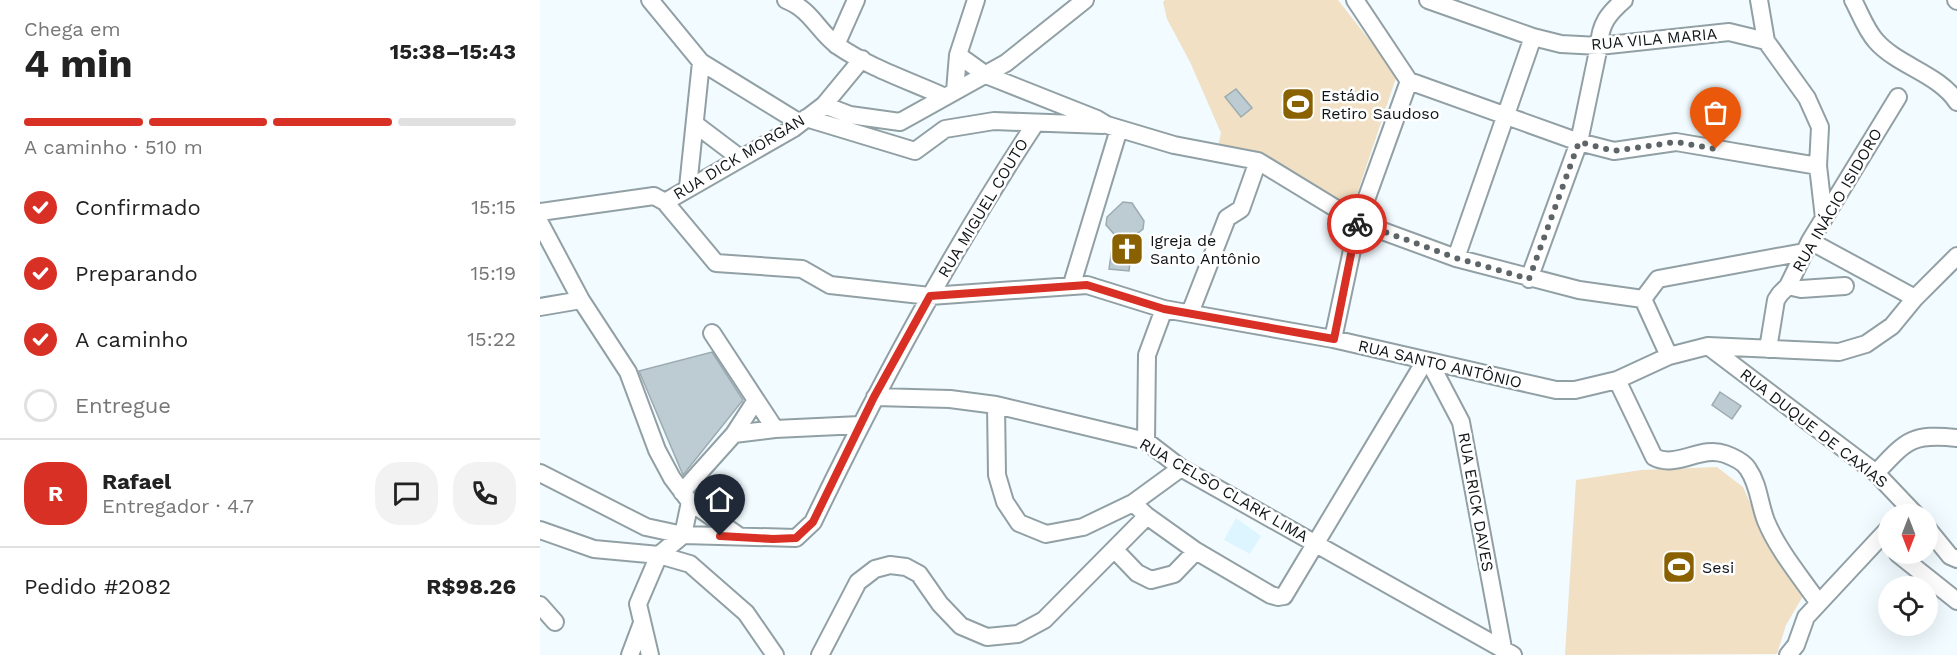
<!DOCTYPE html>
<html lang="pt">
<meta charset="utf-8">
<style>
body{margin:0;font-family:"Work Sans",sans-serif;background:#f2f2f2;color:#222;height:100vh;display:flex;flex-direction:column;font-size:22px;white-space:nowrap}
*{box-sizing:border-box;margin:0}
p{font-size:20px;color:#767676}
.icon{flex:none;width:33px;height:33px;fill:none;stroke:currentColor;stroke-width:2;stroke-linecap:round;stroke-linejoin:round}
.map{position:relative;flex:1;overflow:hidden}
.side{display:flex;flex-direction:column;background:#fff;width:540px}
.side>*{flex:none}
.needle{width:39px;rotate:180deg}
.fabs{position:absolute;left:1338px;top:504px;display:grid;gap:12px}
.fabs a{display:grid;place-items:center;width:60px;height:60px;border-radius:50%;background:#fff;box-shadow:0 6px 24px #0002;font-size:30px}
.pin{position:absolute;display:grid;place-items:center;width:51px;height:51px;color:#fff;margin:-62px -26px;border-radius:50% 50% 50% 0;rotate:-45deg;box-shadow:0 0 6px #0007}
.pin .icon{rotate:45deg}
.courier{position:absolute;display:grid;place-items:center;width:60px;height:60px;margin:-30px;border:4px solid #d93025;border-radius:50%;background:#fff;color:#222;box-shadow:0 2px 8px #0007}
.head em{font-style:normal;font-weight:700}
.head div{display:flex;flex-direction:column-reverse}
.head{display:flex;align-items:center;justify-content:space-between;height:102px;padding:0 24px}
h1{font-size:39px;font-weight:700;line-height:45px}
.bar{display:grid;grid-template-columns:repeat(4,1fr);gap:9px 6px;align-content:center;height:72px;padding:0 24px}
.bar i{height:8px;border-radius:4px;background:#e0e0e0}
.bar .on{background:#d93025}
.bar p{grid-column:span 4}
.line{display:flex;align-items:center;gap:15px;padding:0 24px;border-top:2px solid #e0e0e0}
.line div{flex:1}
.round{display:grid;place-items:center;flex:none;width:63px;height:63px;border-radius:24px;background:#f2f2f2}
ol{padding:0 24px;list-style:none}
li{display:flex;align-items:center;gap:18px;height:66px}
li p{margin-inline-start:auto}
li .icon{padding:6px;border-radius:50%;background:#d93025;color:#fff;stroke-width:4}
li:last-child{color:#767676}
li i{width:33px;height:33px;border:3px solid #e0e0e0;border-radius:50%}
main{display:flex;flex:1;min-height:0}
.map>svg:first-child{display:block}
</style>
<main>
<section class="side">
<div class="head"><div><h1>4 min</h1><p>Chega em</p></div><em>15:38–15:43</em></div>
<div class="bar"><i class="on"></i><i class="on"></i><i class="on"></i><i></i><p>A caminho · 510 m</p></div>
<ol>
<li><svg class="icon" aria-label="check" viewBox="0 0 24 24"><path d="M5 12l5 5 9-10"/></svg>Confirmado<p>15:15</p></li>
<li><svg class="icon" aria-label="check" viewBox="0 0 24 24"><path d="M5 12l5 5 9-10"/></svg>Preparando<p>15:19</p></li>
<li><svg class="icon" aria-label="check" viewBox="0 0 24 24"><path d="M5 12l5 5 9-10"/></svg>A caminho<p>15:22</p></li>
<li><i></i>Entregue</li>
</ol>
<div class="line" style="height:108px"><b class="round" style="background:#d93025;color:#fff">R</b><div><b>Rafael</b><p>Entregador · 4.7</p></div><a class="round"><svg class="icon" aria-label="chat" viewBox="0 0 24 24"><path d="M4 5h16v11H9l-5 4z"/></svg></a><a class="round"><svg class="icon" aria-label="phone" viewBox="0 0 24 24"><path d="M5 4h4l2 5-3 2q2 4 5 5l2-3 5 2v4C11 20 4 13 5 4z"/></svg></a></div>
<div class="line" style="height:78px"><div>Pedido #2082</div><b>R$98.26</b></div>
</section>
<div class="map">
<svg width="1417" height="655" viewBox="0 0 1417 655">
<rect width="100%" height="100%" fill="#f2fbff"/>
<!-- built -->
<path fill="#ddf5ff" d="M696,518l25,18 -11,18 -26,-14z"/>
<!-- green -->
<path fill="#f1e0c3" d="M625,0h173l59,75 -46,137 -133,-66 3,-13 -31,-71 -23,-43 -4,-17z
M1177,467l26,20 25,55 38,49 -20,34 -9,29 -212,1 11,-175 65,-10z"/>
<!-- building -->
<path fill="#bdccd2" stroke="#9cabb0" stroke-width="1.5" d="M696,89l16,19 -11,9 -16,-20z
M583,202l9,1 12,18 -1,8 -10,8 -4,34 -20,-2 5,-35 -8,-9 1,-8z
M172,352l31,48 -60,75 -44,-104z
M1180,392l21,14 -9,13 -20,-14z"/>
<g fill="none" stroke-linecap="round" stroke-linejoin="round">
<defs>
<path id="minor" d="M110,0l51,62 99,61
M246,0c26,10 32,32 52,46 32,22 72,35 107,51
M815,0l54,81
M888,0l105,37 28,7 38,2 130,-14 37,9 41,57 13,29 -2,39 6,52
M1219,0l7,41
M1313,0c7,13 13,30 23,41 22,25 63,33 81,61
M1416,0l1,1
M296,45l20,-45
M418,55l28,20 111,44 10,6 67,20 84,16 100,61 98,36 123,32 64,9 15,-20 146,-27
M869,81l170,61 35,9 62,-9 142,24
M415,91l3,-36 18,-55
M284,105l26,10 50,7 106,-59 79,-63
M266,118l109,33 30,-22 49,-8 109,4
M155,124l45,34
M148,187l13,-125
M125,202l129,-74 30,-23 38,-46
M0,212l114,-16 11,6 51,61 86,6 28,16 100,11 157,-11 77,24 169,30 223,51h19l42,-10 52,-24 39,-10 131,6 27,-8 26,-18 23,-28 42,-42
M0,223l41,77 47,72 29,78 15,28 18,24 49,34
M1270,241l105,57
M916,258l77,-221
M989,279l50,-137 20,-96c1,-22 9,-32 25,-46
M532,284l47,-155
M1305,286l-44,3 -13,-3 22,-45 88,-144
M1103,299l26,57
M0,307l41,-7
M650,313l37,-95 14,-9 17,-48
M172,333l63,96
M793,339l25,-117 51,-141
M1168,346l168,127 39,41
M1228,349l8,-49 4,-6 8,-8
M890,363l31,59 42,226
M1077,380l37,77c22,12 47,-12 71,-3 8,3 19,8 23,15 11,16 11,34 18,52 12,29 34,55 52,81
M335,397l75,2 46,6 150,36 35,27 332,187
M456,405l1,70 8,27 14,21 27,11 37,-7 50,-24 48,-35
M194,434l22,-34
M606,441l1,-86 17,-46
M0,473l106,54 37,8 113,3 17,-16c66,-137 138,-271 222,-398
M1336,473c30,-32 35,-40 81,-35
M142,492l52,-58 41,-5 85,-4
M607,516l49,35 75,44 7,2 6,-1 141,-235
M1388,529l22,27 7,3
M0,530l54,19 65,6 31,9 56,49 29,42
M575,550l22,23 14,7 23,-6 22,-23
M1358,554l59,47
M0,605l15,17
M90,655l12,-32
M110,655l-12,-51 21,-49 24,-20 7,-33
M280,655l38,-73 17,-13 15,-4 16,2 13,7 21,30 21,22 26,11 31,-3 26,-14 103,-104 -14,-13
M1248,655l8,-10 10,-28 82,-88"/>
</defs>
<!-- minor casing -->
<use href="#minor" stroke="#91a0a5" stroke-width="20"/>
<!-- minor -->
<use href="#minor" stroke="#fff" stroke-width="16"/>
</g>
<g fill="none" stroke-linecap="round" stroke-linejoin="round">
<!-- done -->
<path stroke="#5e6568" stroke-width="6" stroke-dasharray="0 10.8" d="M817,224l1,-2 98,36 73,21 50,-137 35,9 62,-9 40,7"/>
<!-- route -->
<path stroke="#d93025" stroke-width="8" d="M180,536l53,3 23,-1 17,-16 61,-125 56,-101 157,-11 77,24 170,30 23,-115"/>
</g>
<!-- icons -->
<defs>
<symbol id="stadium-square" viewBox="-11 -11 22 22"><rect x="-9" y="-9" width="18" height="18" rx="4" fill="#896100" stroke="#fff"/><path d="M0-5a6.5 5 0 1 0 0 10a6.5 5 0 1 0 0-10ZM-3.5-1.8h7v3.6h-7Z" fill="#fff"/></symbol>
<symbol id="church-square" viewBox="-11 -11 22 22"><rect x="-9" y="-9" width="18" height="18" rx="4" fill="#896100" stroke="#fff"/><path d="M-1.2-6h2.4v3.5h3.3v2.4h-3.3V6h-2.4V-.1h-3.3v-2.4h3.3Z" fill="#fff"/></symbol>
</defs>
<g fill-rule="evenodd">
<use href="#stadium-square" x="739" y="85" width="38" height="38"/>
<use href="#church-square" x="568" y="230" width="38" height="38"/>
<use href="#stadium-square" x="1120" y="548" width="38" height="38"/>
</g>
<g text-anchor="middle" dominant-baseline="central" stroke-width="5" stroke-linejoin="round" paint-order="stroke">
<!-- street labels -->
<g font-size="16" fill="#0f1416" stroke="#fff">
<text transform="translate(1114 39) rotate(-5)">RUA VILA MARIA</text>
<text transform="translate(199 157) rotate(-31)">RUA DICK MORGAN</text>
<text transform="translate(1297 200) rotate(-60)">RUA INÁCIO ISIDORO</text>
<text transform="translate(443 208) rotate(-59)">RUA MIGUEL COUTO</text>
<text transform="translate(900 364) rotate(13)">RUA SANTO ANTÔNIO</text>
<text transform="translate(1274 428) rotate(38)">RUA DUQUE DE CAXIAS</text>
<text transform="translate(684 490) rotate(30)">RUA CELSO CLARK LIMA</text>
<text transform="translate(936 502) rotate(80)">RUA ERICK DAVES</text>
</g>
<!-- poi labels -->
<g font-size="16" fill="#0f1416" stroke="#fff" text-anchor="start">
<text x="781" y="95">Estádio<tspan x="781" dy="18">Retiro Saudoso</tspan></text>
<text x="610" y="240">Igreja de<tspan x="610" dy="18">Santo Antônio</tspan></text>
<text x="1162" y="567">Sesi</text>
</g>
</g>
</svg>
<div class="fabs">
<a><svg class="needle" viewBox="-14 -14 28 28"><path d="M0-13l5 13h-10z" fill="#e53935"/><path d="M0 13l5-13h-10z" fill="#767676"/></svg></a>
<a><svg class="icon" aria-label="locate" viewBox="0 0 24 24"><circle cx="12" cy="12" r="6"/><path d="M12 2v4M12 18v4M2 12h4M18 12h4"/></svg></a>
</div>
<div class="pin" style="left:1176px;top:149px;background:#ea580c"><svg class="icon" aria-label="bag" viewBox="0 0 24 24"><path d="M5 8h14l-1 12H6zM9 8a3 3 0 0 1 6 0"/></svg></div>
<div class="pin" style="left:180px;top:536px;background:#1f2937"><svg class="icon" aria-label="home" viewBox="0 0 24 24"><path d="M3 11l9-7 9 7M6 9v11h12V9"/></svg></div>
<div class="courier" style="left:817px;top:224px"><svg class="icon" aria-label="bike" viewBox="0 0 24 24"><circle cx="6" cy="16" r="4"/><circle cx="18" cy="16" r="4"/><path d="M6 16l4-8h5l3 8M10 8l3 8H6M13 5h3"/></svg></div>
</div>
</main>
